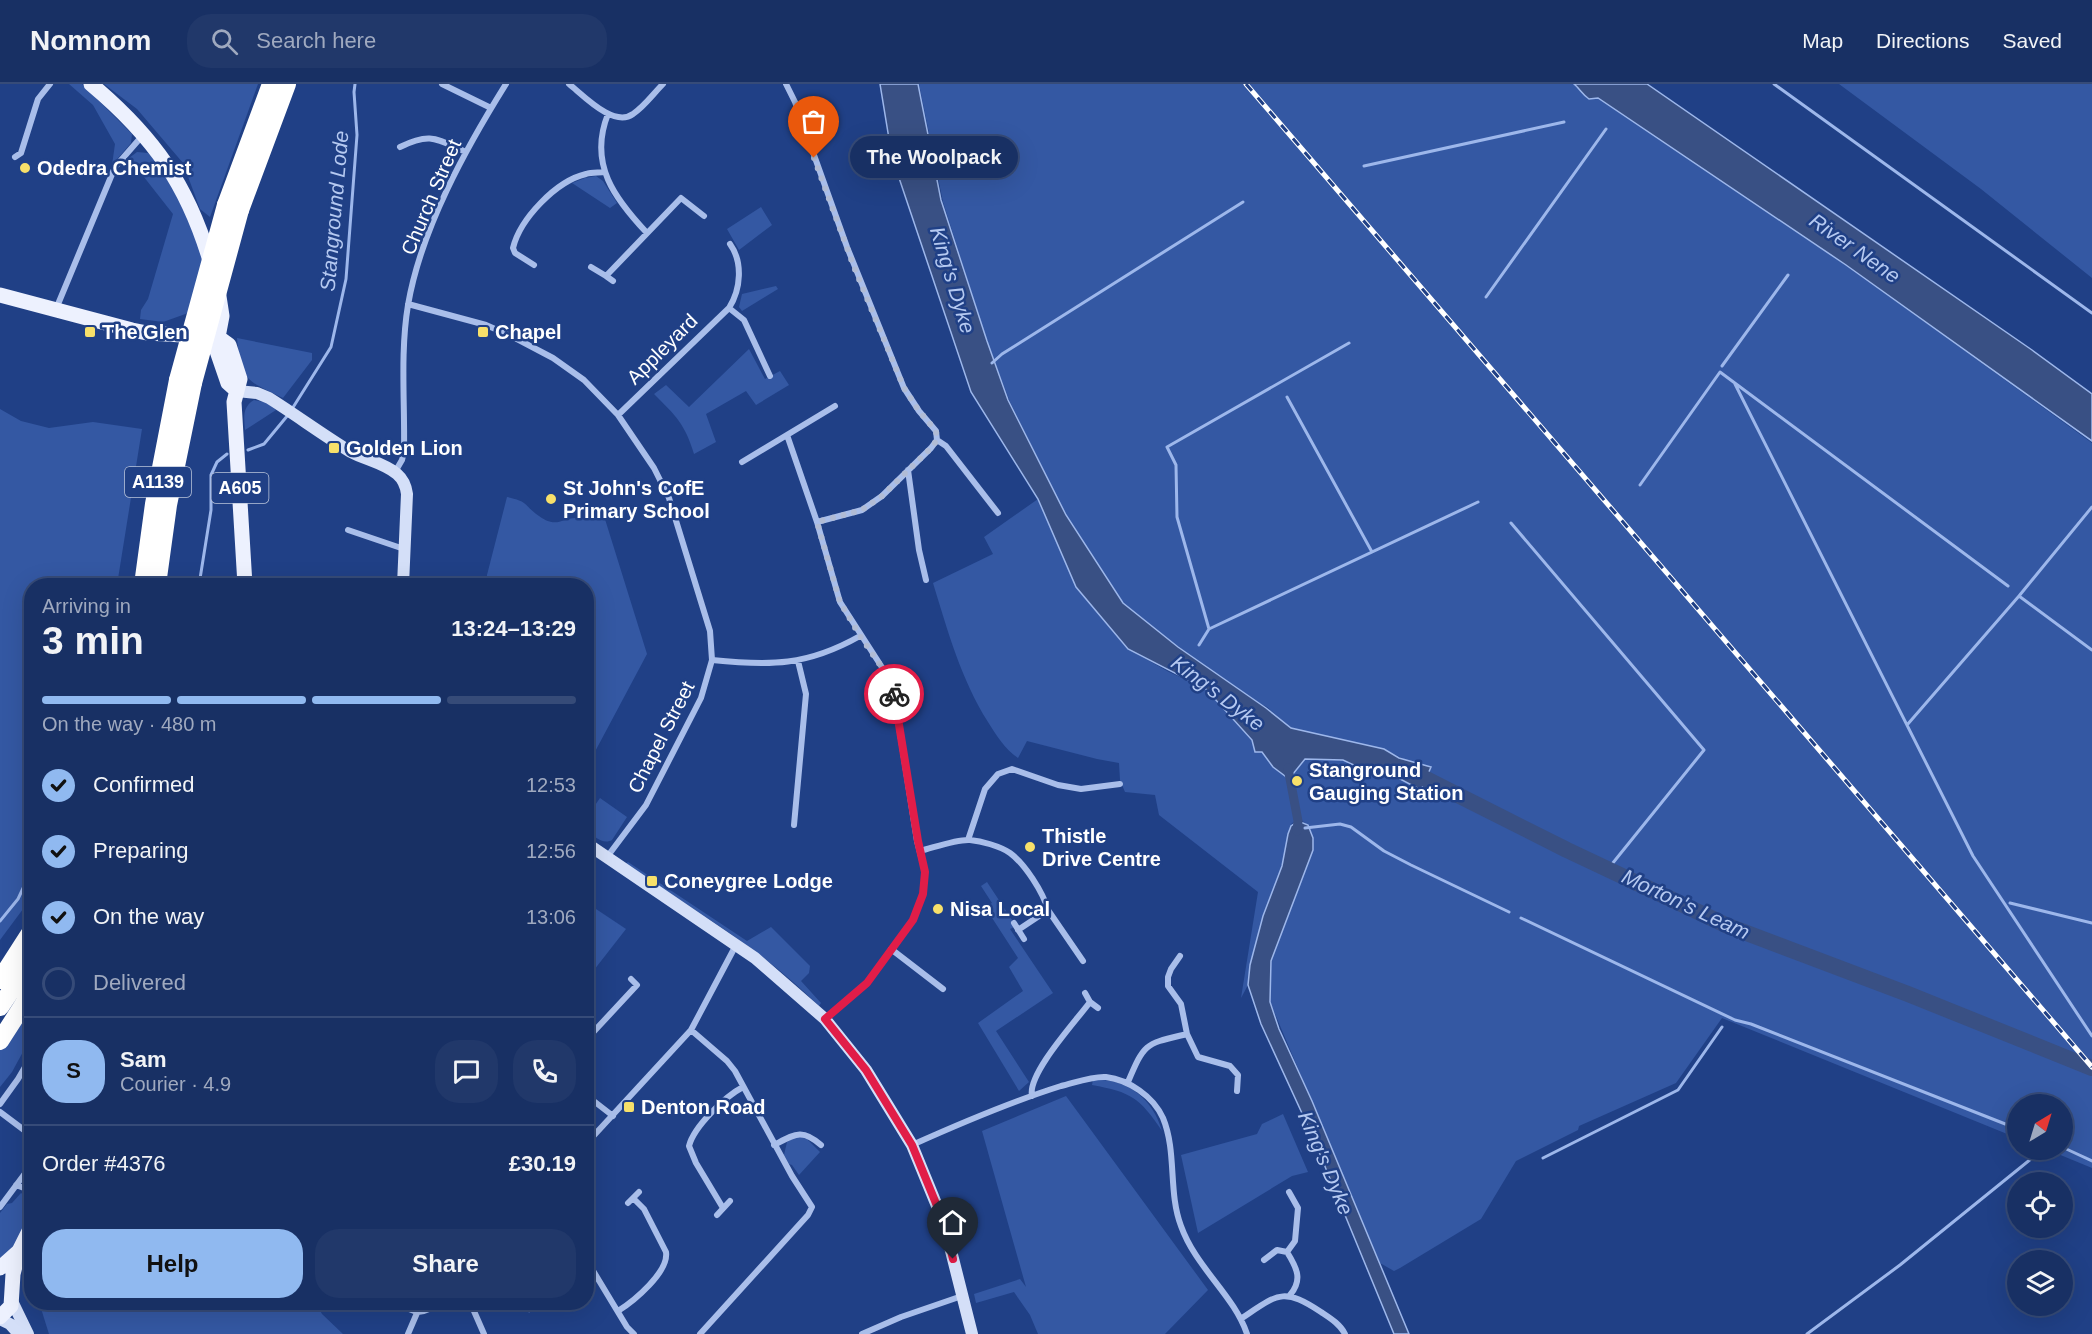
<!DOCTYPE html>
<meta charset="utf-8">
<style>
body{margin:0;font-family:Helvetica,sans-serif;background:#21386a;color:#f1f3f6;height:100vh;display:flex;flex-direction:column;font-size:22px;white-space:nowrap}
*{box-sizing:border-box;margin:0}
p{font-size:20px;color:#9fa9bf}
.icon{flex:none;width:33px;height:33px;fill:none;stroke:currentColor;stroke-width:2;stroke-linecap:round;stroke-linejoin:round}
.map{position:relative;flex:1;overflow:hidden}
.panel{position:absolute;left:24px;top:494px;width:570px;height:732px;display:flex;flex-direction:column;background:#183064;border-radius:24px;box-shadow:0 6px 24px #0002,0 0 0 2px #364b78}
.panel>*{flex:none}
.needle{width:39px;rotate:38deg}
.fabs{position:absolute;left:2007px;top:1010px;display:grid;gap:12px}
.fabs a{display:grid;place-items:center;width:66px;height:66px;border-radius:50%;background:#183064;box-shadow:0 6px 24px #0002,0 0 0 2px #364b78;font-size:30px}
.pin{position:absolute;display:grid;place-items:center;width:51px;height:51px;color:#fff;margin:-62px -26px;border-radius:50% 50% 50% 0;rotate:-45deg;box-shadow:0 0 6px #0007}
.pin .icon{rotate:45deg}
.courier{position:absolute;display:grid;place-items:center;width:60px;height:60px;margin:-30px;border:4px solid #e11d48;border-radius:50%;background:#fff;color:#222;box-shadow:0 2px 8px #0007}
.bubble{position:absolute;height:42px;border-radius:21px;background:#183064;box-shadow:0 6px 24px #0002,0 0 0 2px #364b78;font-size:20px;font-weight:800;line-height:42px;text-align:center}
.summary em{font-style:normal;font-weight:800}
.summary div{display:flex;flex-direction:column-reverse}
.summary{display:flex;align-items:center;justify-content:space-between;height:102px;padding:0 18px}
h1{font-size:39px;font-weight:800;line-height:45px}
.bar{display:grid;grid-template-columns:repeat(4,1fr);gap:9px 6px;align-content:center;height:72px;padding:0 18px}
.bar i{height:8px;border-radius:4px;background:#364b78}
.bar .active{background:#90b9f0}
.bar p{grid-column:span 4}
.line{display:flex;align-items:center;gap:15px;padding:0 18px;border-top:2px solid #364b78}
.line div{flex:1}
.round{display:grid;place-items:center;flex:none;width:63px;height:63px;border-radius:24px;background:#21386a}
ol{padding:0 18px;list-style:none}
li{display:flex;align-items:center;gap:18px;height:66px}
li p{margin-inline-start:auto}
li .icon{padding:6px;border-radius:50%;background:#90b9f0;color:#111;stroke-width:4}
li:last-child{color:#9fa9bf}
li i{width:33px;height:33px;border:3px solid #364b78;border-radius:50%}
.cta{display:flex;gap:12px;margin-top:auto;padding:12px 18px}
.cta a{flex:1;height:69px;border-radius:24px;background:#90b9f0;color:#111;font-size:24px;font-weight:800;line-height:69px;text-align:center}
.cta a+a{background:#21386a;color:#f1f3f6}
header{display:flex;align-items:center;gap:36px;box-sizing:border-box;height:84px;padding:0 30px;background:#183064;border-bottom:2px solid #364b78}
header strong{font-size:28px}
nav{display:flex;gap:33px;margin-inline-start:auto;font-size:21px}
.search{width:420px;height:54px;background:#21386a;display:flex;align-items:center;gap:15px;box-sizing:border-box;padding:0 21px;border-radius:24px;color:#9fa9bf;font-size:22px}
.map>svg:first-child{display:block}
</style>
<header>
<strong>Nomnom</strong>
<div class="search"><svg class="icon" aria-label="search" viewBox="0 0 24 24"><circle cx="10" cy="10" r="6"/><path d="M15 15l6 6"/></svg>Search here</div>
<nav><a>Map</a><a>Directions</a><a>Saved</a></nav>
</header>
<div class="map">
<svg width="2092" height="1250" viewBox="0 0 2092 1250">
<rect width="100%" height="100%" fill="#204086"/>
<!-- green -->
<path fill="#3458a3" d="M69,0h13l50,50 -1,9 -19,22 3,-21 -22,-39z
M104,0h154l-48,133 -10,-8 -17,-46 -46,-54z
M919,0h655l15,15 9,-2 248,168 246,178v725l-46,-19h16v-45h-44l-1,34 -295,-120 -46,65 -97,43 -1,4 -62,31 -35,58 -81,49 -6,3 -14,-8 -110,-261 1,-41 42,-111 -5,-25 -7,-5 -9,3 -4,11 -6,32 -19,50 -13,49 -2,20 -7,13 17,-106 -99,-77 -4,-20 -30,-3 -5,-12 -1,-17 -22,-4 -70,-18 -9,17c-14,-10 -21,-22 -30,-36 -27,-43 -40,-90 -55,-139l60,-29 -9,-17 54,-38 38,88 52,62 41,23 37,17 56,63 11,15 15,11 17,-19 38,1 15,7 9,-2 13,4 41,21 -15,-30 -22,-11 -93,-21 -24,-21 -16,-8 -73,-52 -55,-44 -57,-88 -56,-113 -23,-61 -44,-139z
M1839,0h253v194l-111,-89z
M137,68l11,1 5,5 30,45 19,51 4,22 -15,36 -28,10 -23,-3 1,-9 7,-11 25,-85 -44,-56z
M596,92l7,5 14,22 -7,5 -38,-25 13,-5z
M761,123l11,18 -33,25 -12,-21z
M776,202l2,3 -36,22 -3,-4 3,-13z
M237,254l75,15v7l-29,38c-38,-18 -42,-18 -46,-60z
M749,265l16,30 15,-8 9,14 -33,20 -10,-14 -40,23 10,28 -22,12c-9,-30 -18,-38 -40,-60l12,-9 23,22z
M254,316l14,3 8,7 -31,20c-1,-12 -3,-23 9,-30z
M0,325l21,12 28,7 44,-6 49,7 -25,156h-85l-1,310 -5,10 -26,35z
M507,413c23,5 16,8 32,19 18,13 22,2 37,2 13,1 14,2 28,-2l43,138 -57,107 -4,-2v-174h-99v-10z
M600,714l27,19 -15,23c-9,5 -18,-4 -25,-9v-14z
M628,778l119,79 24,-14 39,39 -1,7 -8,8 20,22 -2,3c-57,-57 -127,-97 -194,-142z
M987,798l29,44 -6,3 43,64 -57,38 33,51 -10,9 -41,-68 45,-32 -14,-24 9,-9 -33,-51 7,-4 -11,-17z
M587,819l39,26 -39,50z
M31,921v32l-19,35 -12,15v-39z
M1093,996c34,-2 60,19 69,51 -22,-33 -31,-39 -70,-46z
M1066,1012l142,194 -43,44h-127l-8,-19 -16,-23 -38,11 -2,-9 46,-15 6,8 -44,-156z
M1283,1030l25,58 -16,4 -94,57 -17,-78 76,-21 5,-10z
M798,1052l9,3 13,13 -21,23 -7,-10 -3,-1 -5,-9 3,-13z
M21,1109l10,6v16l-17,32 -14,16v-50l7,-9 5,-1z
M39,1218h281l-3,3 5,9 21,20h-294z"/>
<!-- water -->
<path fill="#395084" stroke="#9db7eb" stroke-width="1.5" d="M880,0h38l23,116 46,141 21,59 58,115 57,88 55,44 88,61 25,20 93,21 15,9 32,9 -10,23 -40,-21 -14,-4 -9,2 -15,-7 -38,-1 -16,20 -16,-12 -11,-15h-7l-3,-12 -46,-51 -78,-40 -52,-62 -38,-88 -67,-107 -79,-235z
M1574,0h73l385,266 60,44v47l-246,-176 -248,-167 -9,1c-7,-5 -9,-10 -15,-15z
M1298,737l10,4 5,13v12l-42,111 -1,41 9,27 33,72 97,233h-15l-82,-199 -51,-111 -13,-39 2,-20 13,-49 19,-50 6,-32 3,-8z"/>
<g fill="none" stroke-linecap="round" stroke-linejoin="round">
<!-- stream -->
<path stroke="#9db7eb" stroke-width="3" d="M1774,0l318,229
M1364,82l200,-44
M1486,213l120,-168
M992,279l10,-9 241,-152
M1722,282l66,-91
M1735,300l238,472 119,180
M1287,313l85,155
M292,325l39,-62 15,-68 11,-144 -3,-43 1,-8
M248,366l16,-6 24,-29
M1640,401l80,-113 288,214
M2092,423l-73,89 73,54
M1511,439l193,227 -96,119
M199,501l12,-75v-35l6,-13 10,-8
M1209,545l269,-127
M1199,561l10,-16 -32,-112 -1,-52 -9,-18 182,-104
M1907,641l112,-129
M1305,744l35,-4 11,3 33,24 27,14 98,47
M2010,819l82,20
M1521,834l214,102 16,4 267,105
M0,837l18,-22 14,-30
M2062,1063l30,14
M1543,1074l135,-68 44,-63
M1807,1250l93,-69 142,-115"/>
<!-- canal -->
<path stroke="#395084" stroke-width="9" d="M1288,684l10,53 -1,10"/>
<!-- river -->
<path stroke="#395084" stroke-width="16" d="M1405,687l21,8 141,71 161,76 180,68 184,74"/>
<!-- street -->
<path stroke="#a9beea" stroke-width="6" d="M442,0l49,24
M569,0c15,12 45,44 64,30 11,-7 21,-21 30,-30
M786,0l9,18 52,145 57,141 15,23 17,20 1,9
M608,30c-20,50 7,85 39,119
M400,63c31,-15 36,-8 66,5
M15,73l6,-4 17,-54 12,-15
M534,181l-19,-12 -2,-5c7,-29 43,-67 73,-74 6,-2 13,-1 19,-2
M591,183l15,9
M613,197l-7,-5 75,-78 23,18
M408,220l78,21 23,10 44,23 31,22 34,35 36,53 15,30 41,133 2,29 -11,38 -55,107 -39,52
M729,224c12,-19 14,-46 1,-64
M56,225l59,-142 28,-32
M618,331l111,-107 15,12 26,56
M787,351l30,87 23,80 45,70 9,23 23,146 8,31 -2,22 -10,26 -46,63 -42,36
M937,356l9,6 52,67
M742,378l93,-56
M908,386l11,80 7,30
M395,388l7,-12 2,-9c1,-48 -4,-98 4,-146 13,-76 58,-157 98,-221
M817,438l45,-12 20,-14 49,-48 6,-8
M348,446l56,19
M712,576c58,6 95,6 148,-24
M794,741l12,-131 -8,-33
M968,756l17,-51 13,-15 14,-5 46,16 23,4 39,-5
M920,767c13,-3 36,-12 50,-11 11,1 30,6 40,13 15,11 33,39 38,57
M1014,839l10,16
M1018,846l30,-20 35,51
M891,865l52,40
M1180,872l-9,13 -3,8v9l13,18 6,30 11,23 32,9 8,9 -1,16
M1085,909l5,9 8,6
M691,946l36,31 8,10 57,105 20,31 -4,8 -108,119
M586,956l51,-55 -6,-6
M1128,998c17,-40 17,-38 59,-48
M586,1011l27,21
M1032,1012c-5,-22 44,-75 58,-94
M0,1020l18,-25 14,-24
M0,1028l32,24
M586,1060l105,-114 45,-85
M774,1061c21,-11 28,-17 47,0
M912,1061c49,-22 98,-43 149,-59 13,-3 31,-10 45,-9 23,3 47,19 57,41 14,34 5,74 18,108 15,42 53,69 66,108
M16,1101l16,6
M628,1119l11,-11
M0,1123l32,-43
M723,1124l-27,-45 -7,-17c5,-20 37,-50 54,-59
M717,1131l13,-14
M1287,1168c10,16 16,28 3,43
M586,1175l41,68 7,7
M1264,1176l13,-10 10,2 8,-11 3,-33 -9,-16
M398,1218c19,14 24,12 43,0
M470,1218l14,32
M529,1225l6,-7
M618,1227c16,-10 51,-39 48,-59l-22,-43 -11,-11
M1242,1234c36,-24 41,-31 79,-6 9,6 19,12 24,22
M408,1250l9,-21
M862,1250l39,-17 61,-21"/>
<!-- secondary -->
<path stroke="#d4dff8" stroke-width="12" d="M237,307l20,2 12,5c27,17 54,37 82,54 15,8 33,11 46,22 7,6 9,12 10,20l-4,91
M586,759l169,115 70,61 41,51 46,75 32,78 28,111
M12,1217l16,33
M0,1235l10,5 9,10"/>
<!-- primary -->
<path stroke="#edf1fe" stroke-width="15" d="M91,0c63,53 97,101 120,180
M218,206l4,26 -4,21 -1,14 11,32 9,8
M0,211l132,35 15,3 71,4 11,8 11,34 -6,23 11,183
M0,1184l19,-17
M0,1233l11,-11 2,-32 6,-23 13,-26"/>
<!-- highway -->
<path stroke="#fff" stroke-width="18" d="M226,121l45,-121
M240,126l47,-126
M143,501l11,-81 24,-124
M157,501l11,-80 25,-122
M0,896l32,-50
M0,923l32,-48
M0,957l32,-50"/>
<defs>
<path id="rail" d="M1246,0l846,983"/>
</defs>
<!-- rail casing -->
<use href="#rail" stroke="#fff" stroke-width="5"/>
<!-- rail -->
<use href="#rail" stroke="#204086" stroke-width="3" stroke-dasharray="9" stroke-linecap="butt"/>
<!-- highway-bridge -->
<path stroke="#fff" stroke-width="18" d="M178,296l48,-175
M193,299l47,-173"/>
</g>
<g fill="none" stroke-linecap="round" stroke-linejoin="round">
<!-- done -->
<path stroke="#b1bcd5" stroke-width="6" stroke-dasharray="0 10.8" d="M814,74l40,109 50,121 15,23 17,20 1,9 -6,8 -49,48 -20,14 -45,12 23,80 20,34 25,36 9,22"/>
<!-- route -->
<path stroke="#e11d48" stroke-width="8" d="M894,610l24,147 7,31 -2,22 -10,26 -46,63 -42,36 41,51 46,75 32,78 9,36"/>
</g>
<!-- markers -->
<g fill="#f7e06a" stroke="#204086" stroke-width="2">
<circle cx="25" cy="84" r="6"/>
<rect x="84" y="242" width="12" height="12" rx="3"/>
<rect x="477" y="242" width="12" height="12" rx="3"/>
<rect x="328" y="358" width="12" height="12" rx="3"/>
<circle cx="551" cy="415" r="6"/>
<circle cx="1297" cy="697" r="6"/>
<circle cx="1030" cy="763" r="6"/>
<rect x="646" y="791" width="12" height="12" rx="3"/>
<circle cx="938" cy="825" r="6"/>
<rect x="623" y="1017" width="12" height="12" rx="3"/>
</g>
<g text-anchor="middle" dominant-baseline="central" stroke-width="5" stroke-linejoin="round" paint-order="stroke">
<!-- shield labels -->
<g fill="#204086" stroke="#bcc6db" stroke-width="1.5">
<rect x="125" y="383" width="66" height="30" rx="4.5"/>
<rect x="211.5" y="389" width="57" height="30" rx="4.5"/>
</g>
<g font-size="18" font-weight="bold" fill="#fff">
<text x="158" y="398">A1139</text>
<text x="240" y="404">A605</text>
</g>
<!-- poi labels -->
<g font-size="20" font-weight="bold" fill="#fff" stroke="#204086" text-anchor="start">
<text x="37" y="84">Odedra Chemist</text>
<text x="102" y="248">The Glen</text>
<text x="495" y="248">Chapel</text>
<text x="346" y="364">Golden Lion</text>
<text x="563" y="404">St John's CofE<tspan x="563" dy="23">Primary School</tspan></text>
<text x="1309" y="686">Stanground<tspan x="1309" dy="23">Gauging Station</tspan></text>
<text x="1042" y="752">Thistle<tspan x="1042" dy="23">Drive Centre</tspan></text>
<text x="664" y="797">Coneygree Lodge</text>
<text x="950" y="825">Nisa Local</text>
<text x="641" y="1023">Denton Road</text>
</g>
<!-- street labels -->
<g font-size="20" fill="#fff" stroke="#204086">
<text transform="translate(431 113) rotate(-67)">Church Street</text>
<text transform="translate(662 265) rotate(-45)">Appleyard</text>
<text transform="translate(661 653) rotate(-63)">Chapel Street</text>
</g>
<!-- water labels -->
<g font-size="21" font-style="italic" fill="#b5c9f1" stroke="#204086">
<text transform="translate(334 127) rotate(-85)">Stanground Lode</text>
<text transform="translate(1855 164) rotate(35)">River Nene</text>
<text transform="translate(953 196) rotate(73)">King's Dyke</text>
<text transform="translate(1218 609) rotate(37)">King's Dyke</text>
<text transform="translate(1686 820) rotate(25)">Morton's Leam</text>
<text transform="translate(1326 1079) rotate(67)">King's Dyke</text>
</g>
</g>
</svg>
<div class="fabs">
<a><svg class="needle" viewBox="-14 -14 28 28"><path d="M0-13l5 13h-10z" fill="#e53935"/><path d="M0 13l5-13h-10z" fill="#9fa9bf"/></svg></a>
<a><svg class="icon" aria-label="locate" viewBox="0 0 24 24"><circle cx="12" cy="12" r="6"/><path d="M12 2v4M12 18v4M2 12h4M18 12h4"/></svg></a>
<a><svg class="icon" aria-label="layers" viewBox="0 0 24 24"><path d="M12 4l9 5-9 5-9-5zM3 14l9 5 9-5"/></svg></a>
</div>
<div class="pin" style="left:814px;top:74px;background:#ea580c"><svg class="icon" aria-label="bag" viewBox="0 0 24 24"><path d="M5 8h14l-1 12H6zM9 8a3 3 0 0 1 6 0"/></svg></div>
<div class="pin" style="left:953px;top:1175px;background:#1f2937"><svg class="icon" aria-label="home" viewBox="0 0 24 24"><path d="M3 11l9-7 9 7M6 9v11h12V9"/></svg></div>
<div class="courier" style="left:894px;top:610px"><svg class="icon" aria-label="bike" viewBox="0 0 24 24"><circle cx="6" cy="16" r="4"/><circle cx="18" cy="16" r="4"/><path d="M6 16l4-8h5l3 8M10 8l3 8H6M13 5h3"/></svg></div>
<div class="bubble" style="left:850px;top:52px;width:168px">The Woolpack</div>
<section class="panel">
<div class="summary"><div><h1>3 min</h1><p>Arriving in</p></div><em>13:24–13:29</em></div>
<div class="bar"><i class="active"></i><i class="active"></i><i class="active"></i><i></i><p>On the way · 480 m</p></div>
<ol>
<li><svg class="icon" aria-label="check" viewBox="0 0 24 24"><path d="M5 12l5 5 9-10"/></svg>Confirmed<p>12:53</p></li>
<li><svg class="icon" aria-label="check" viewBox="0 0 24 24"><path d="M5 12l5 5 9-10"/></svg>Preparing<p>12:56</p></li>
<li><svg class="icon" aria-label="check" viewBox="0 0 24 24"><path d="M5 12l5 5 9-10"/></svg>On the way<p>13:06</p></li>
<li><i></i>Delivered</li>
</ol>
<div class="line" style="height:108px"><b class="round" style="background:#90b9f0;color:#111">S</b><div><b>Sam</b><p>Courier · 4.9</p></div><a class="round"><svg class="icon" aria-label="chat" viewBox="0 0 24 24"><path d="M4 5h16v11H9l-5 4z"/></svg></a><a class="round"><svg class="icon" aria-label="phone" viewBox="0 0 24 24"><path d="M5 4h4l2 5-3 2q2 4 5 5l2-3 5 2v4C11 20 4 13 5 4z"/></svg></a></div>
<div class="line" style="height:78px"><div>Order #4376</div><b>£30.19</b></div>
<div class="cta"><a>Help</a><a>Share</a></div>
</section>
</div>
